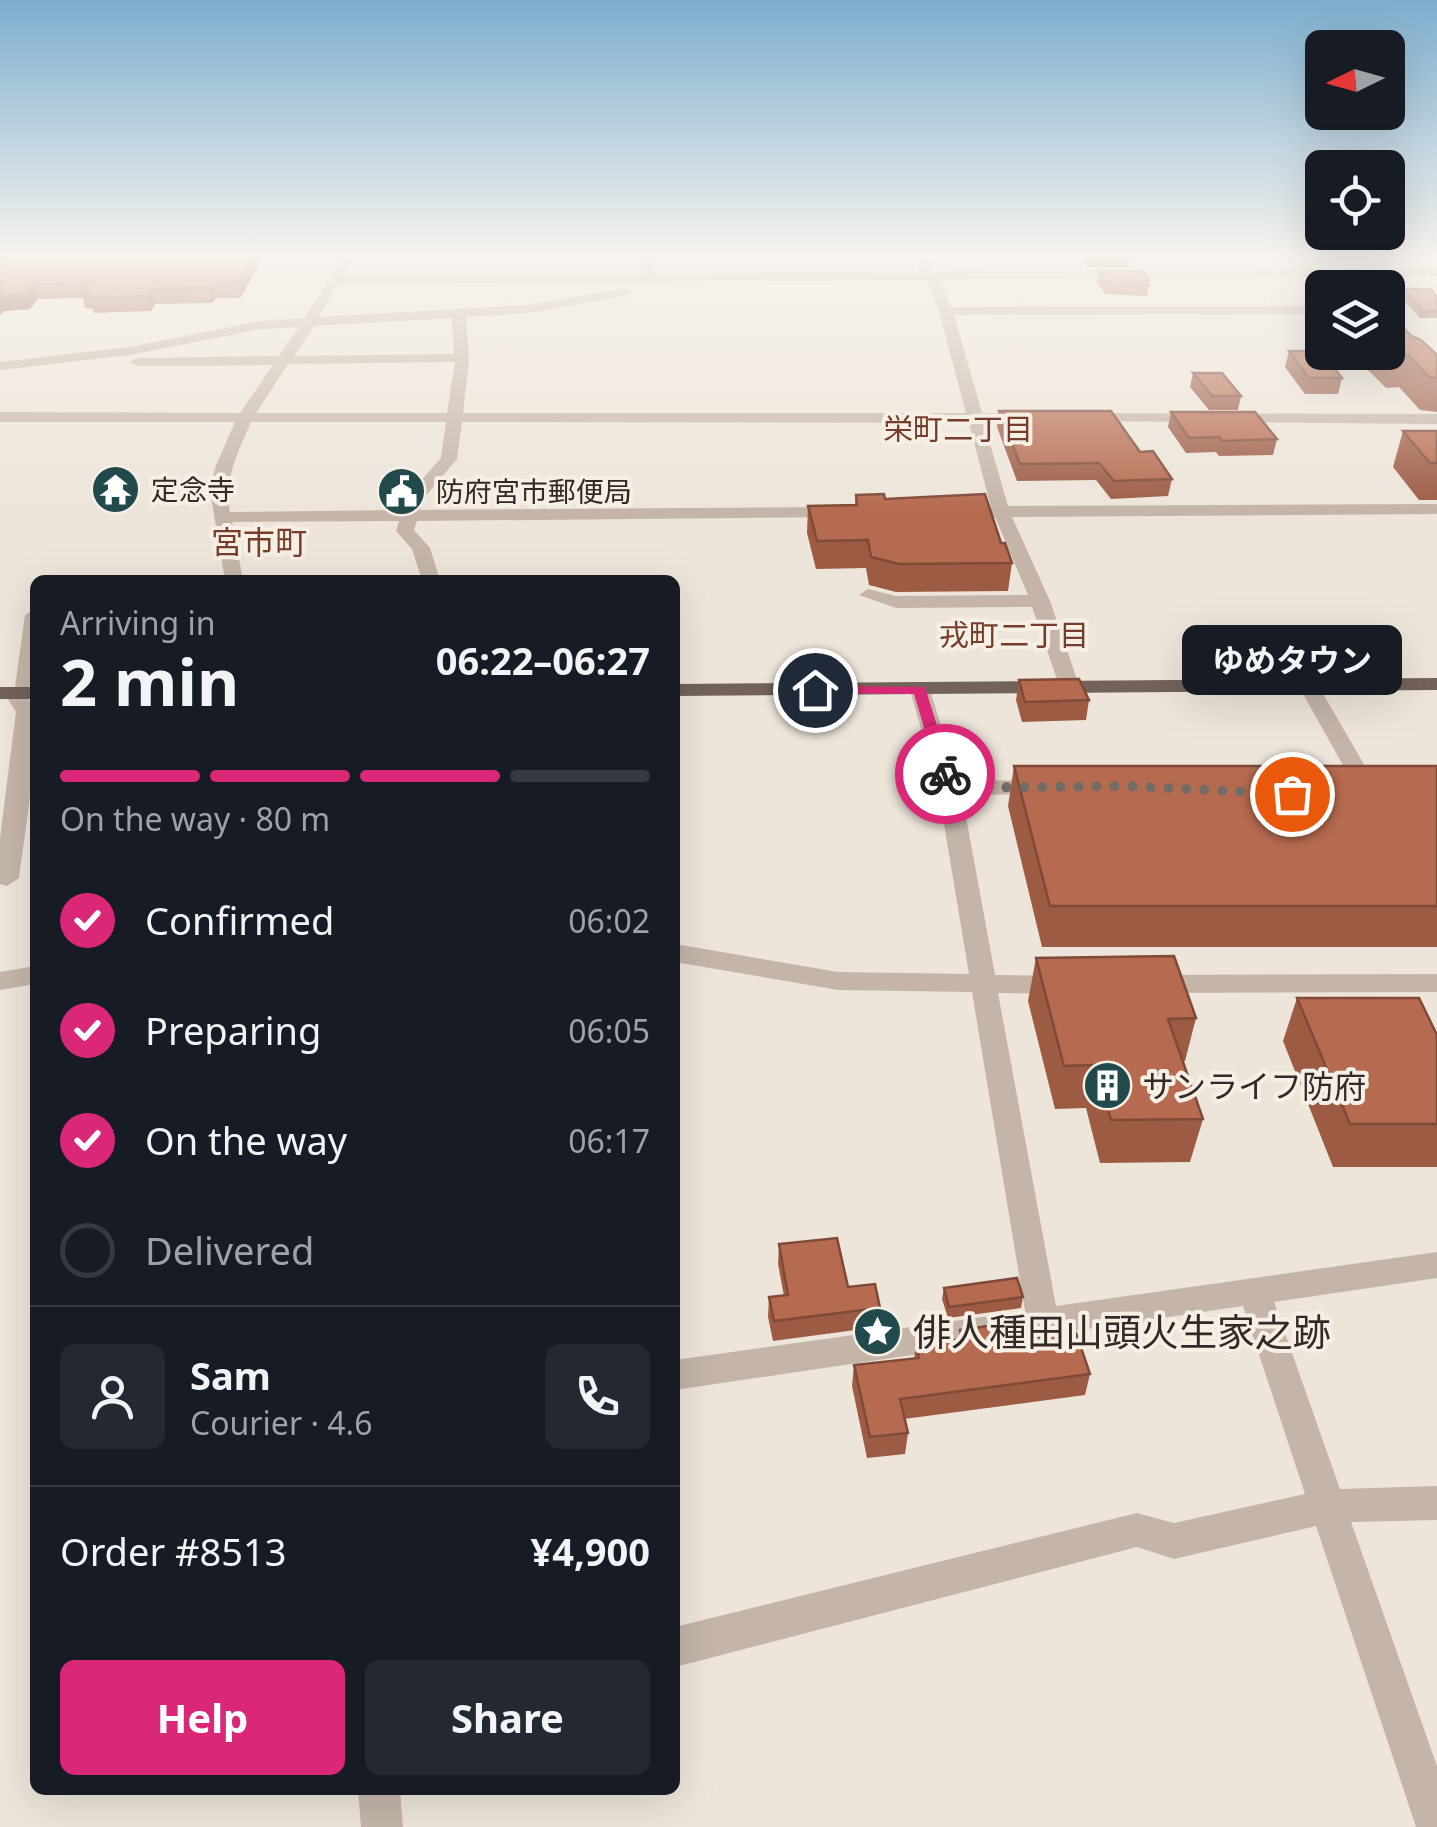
<!DOCTYPE html>
<meta charset="utf-8">
<style>
body{margin:0;font-family:"Noto Sans","Noto Sans JP",sans-serif;background:#242831;color:#f1f3f6;height:100vh;display:flex;flex-direction:column;font-size:38px;white-space:nowrap}
*{box-sizing:border-box;margin:0}
p{font-size:32px;color:#9ea1a6}
.icon{flex:none;width:55px;height:55px;fill:none;stroke:currentColor;stroke-width:2;stroke-linecap:round;stroke-linejoin:round}
.map{position:relative;flex:1;overflow:hidden}
.drawer{position:absolute;left:30px;top:575px;width:650px;height:1220px;display:flex;flex-direction:column;background:#171b24;border-radius:15px;box-shadow:0 10px 40px #0002}
.drawer>*{flex:none}
.needle{width:65px;rotate:265deg}
.tools{position:absolute;left:1305px;top:30px;display:grid;gap:20px}
.tools a{display:grid;place-items:center;width:100px;height:100px;border-radius:15px;background:#171b24;box-shadow:0 10px 40px #0002;font-size:50px}
.pin{position:absolute;display:grid;place-items:center;width:85px;height:85px;color:#fff;margin:-42px;border:5px solid #fff;border-radius:50%;box-shadow:0 2px 10px #0007}
.courier{position:absolute;display:grid;place-items:center;width:100px;height:100px;margin:-50px;border:8px solid #db2777;border-radius:50%;background:#fff;color:#222;box-shadow:0 2px 12px #0007}
.bubble{position:absolute;height:70px;border-radius:15px;background:#171b24;box-shadow:0 10px 40px #0002;font-size:32px;font-weight:700;line-height:70px;text-align:center}
.summary em{font-style:normal;font-weight:700}
.summary div{display:flex;flex-direction:column-reverse}
.summary{display:flex;align-items:center;justify-content:space-between;height:170px;padding:0 30px}
h1{font-size:65px;font-weight:700;line-height:75px}
.bar{display:grid;grid-template-columns:repeat(4,1fr);gap:15px 10px;align-content:center;height:120px;padding:0 30px}
.bar i{height:12px;border-radius:8px;background:#363941}
.bar .active{background:#db2777}
.bar p{grid-column:span 4}
.line{display:flex;align-items:center;gap:25px;padding:0 30px;border-top:2px solid #363941}
.line div{flex:1}
.round{display:grid;place-items:center;flex:none;width:105px;height:105px;border-radius:15px;background:#242831}
ol{padding:0 30px;list-style:none}
li{display:flex;align-items:center;gap:30px;height:110px}
li p{margin-inline-start:auto}
li .icon{padding:10px;border-radius:50%;background:#db2777;color:#fff;stroke-width:4}
li:last-child{color:#9ea1a6}
li i{width:55px;height:55px;border:5px solid #363941;border-radius:50%}
.cta{display:flex;gap:20px;margin-top:auto;padding:20px 30px}
.cta a{flex:1;height:115px;border-radius:15px;background:#db2777;color:#fff;font-size:40px;font-weight:700;line-height:115px;text-align:center}
.cta a+a{background:#242831;color:#f1f3f6}
.map>svg:first-child{display:block}
</style>
<div class="map">
<svg width="1437" height="1827" viewBox="0 0 1437 1827">
<rect width="100%" height="100%" fill="#ede5da"/>
<g fill="none" stroke-linecap="round" stroke-linejoin="round">
<!-- minor -->
<path fill="#c4b5a8" fill-rule="evenodd" d="M343,254h12l-12,22 298,-2 1,-20h12v20l265,-2 -4,-18h12l6,18 504,-4v8l-498,3 12,28 371,-1v8l-368,1 28,98h48l8,5 -8,5h-46l24,83 429,-2v10l-425,3 38,84 30,87 -10,6 -10,-6 -28,-81 -136,1 -37,-13 9,-6 28,7 132,-1 -33,-78h-38l-9,-5 9,-5h34l-22,-84 -507,-1 -5,37 -34,40 -3,11 422,-3 9,5 -9,5 -425,4 -3,9 16,18 10,32h-18l-10,-31 -16,-18 3,-10 -167,1 11,58h-18l-15,-89 5,-23 20,-46h-235v-10l240,1 33,-48 -136,1 -7,-4 7,-4 142,-2 20,-29 -38,2 -131,26 -130,15v-8l130,-15 131,-26 44,-3zM926,280l13,31 27,102h-503l6,-52 -3,-44 63,-4 102,-18 2,-3 -7,-4 -97,17 -210,12 19,-33zM452,318l2,36 -160,2 20,-30zM455,362l-8,51h-191l32,-49zM251,422h195l-5,36 -32,36 -6,16 -173,2c-6,-34 8,-59 21,-90z
M1388,308l49,54v13l-49,-55z
M1085,413l352,1v10l-357,-3v-6z
M35,609v79l-7,10c17,24 -5,145 -9,180l-12,8 -7,-2v-46l16,-126 -12,-19 11,-6 10,-72z
M1308,679l10,6 62,107 -3,5 -8,2 -11,-7 -60,-107z
M920,684l10,6 28,91 84,-1 11,7 -11,7 -80,1 33,180 67,1 9,3 4,6 -4,6 -9,3 -64,-1 58,313 381,-54v26l-163,24 66,187 97,-3v34l-86,2 86,244v61h-21l-100,-301 -142,33 -37,-12 -462,120v-40l462,-114 37,10 131,-29 -62,-188 -568,84v-30l350,-49 -53,-319 -134,-2 -163,-28v-18l163,28 131,2 -31,-186 -28,-98z
M35,966v18l-35,6v-18z
M1437,974v18l-285,1 -9,-3 -4,-6 4,-6 9,-3z
M358,1790h42l3,37h-42z"/>
<!-- major -->
<path fill="#72625a" fill-rule="evenodd" d="M1437,678v12l-762,6v-12z
M0,687h35v12h-35z"/>
</g>
<!-- wall -->
<path fill="#9d5b44" d="M0,254l260,10 -20,34h-24l-4,5 -57,1 -4,7 -57,2 -1,-4 -8,-1 -2,-10 -45,1 -8,10 -26,2 -4,4z
M1086,256l43,4 -1,7h-40l-3,-4z
M1099,271l50,9 -2,16 -42,-2 -8,-12z
M1322,288v37l-7,-7z
M1403,289l34,9v20h-17l-20,-22z
M1388,313l23,23 26,19v57l-17,-2 -21,-23 -13,1 -36,-36h38z
M1289,351l53,27 -4,16h-33l-20,-27z
M1193,373l48,23 -3,14h-29l-19,-23z
M999,411l141,41 32,27 -4,17 -57,3 -15,-19 -79,1 -20,-54z
M1171,412l106,27 -4,16 -54,1 -3,-4 -30,1 -18,-26z
M1403,431h34v69h-18l-26,-33z
M856,495l145,48 11,20 -4,28 -112,1 -27,-7 -3,-17 -50,1 -9,-36 1,-27 47,-1z
M1019,680l70,20 -3,20 -64,2 -6,-22z
M1014,766h423v181h-395l-34,-141z
M1036,958l160,60 -11,43h-2l20,58 -13,43 -90,1 -14,-55 -31,1 -27,-108z
M1297,998l140,37v132h-104l-50,-126z
M779,1244l101,64 -2,19 -105,14 -5,-24 1,-20 15,-1 -6,-32z
M944,1288l79,9 -2,11 -73,10 -6,-19z
M960,1330l40,11 90,33 -5,21 -181,24 4,14 -3,21 -38,4 -15,-72 2,-21 60,-6 2,-15 43,-4z"/>
<!-- shaded-wall -->
<path fill="#7f4a37" d="M255,254h4l1,10 -20,34 -3,-15z
M213,283l3,15 -4,5 -3,-15z
M34,284l4,15 -8,10 -26,2 -3,4 -1,-19z
M152,289l3,15 -4,7 -3,-15z"/>
<!-- building -->
<path fill="#b66a4f" stroke="#7f4a37" stroke-width="2.5" d="M0,254h255l-18,29h-24l-4,5 -57,1 -4,7 -58,2 2,-3 -10,-2 6,-10 -54,1 -8,10 -26,2z
M1126,255l3,5h-40l-3,-4z
M1099,271h43l7,9h-3l3,5 -43,-2z
M1333,283h22l5,5h-37z
M1403,289h28l6,9v13h-15z
M1388,313l23,23 10,4 16,15v23l-8,-1 -21,-22 -13,1 -7,-8z
M1289,351h32l21,27h-33z
M1193,373h29l19,23h-29z
M999,411h112l29,41 13,-1 19,28 -58,2 -15,-18 -79,1z
M1171,412h84l22,27 -55,2 -3,-4 -30,1z
M1403,431h34v32h-7z
M884,494l1,5 100,-5 16,49h4l7,20 -113,1 -28,-7 -3,-17 -51,1 -9,-35 49,-1 -1,-10z
M1079,679l10,21 -64,2 -6,-22z
M1014,766h423v140h-387z
M1174,956l22,62 -28,1 35,100 -92,1 -16,-55 -31,1 -28,-108z
M1297,998h122l18,37v89h-87z
M837,1238l11,49 27,-3 5,24 -106,13 -5,-24 19,-2 -9,-51z
M1017,1278l6,19 -74,10 -5,-19z
M995,1325l5,16 76,-8 14,41 -190,25 8,34 -38,4 -16,-72 65,-7 -3,-14 47,-5 -3,-9z"/>
<!-- sky -->
<linearGradient id="sky" x2="0" y2="1"><stop stop-color="#7daece"/><stop offset="0.5" stop-color="#f7f3ee"/><stop offset="1" stop-color="#f7f3ee" stop-opacity="0"/></linearGradient>
<rect width="1437" height="510" fill="url(#sky)"/>
<!-- route -->
<path fill="#db2777" d="M815,686l110,1 27,87 -7,4 -7,-4 -24,-80 -104,-1v-6z"/>
<g fill="none" stroke-linecap="round" stroke-linejoin="round">
<!-- done -->
<path stroke="#736b66" stroke-width="10" stroke-dasharray="0 18" d="M945,774l4,14 174,-2 169,8"/>
</g>
<!-- icons -->
<defs>
<symbol id="temple-disc" viewBox="-11 -11 22 22"><circle r="9.5" fill="#224a4d" stroke="#f6efe5"/><path d="M0-6L5-2H3V0L6.5 2.5H4V6H1.5V3h-3V6H-4V2.5H-6.5L-3 0V-2H-5Z" fill="#fff"/></symbol>
<symbol id="civic-disc" viewBox="-11 -11 22 22"><circle r="9.5" fill="#224a4d" stroke="#f6efe5"/><path d="M-.6-6.5H3V-4.5H.6V-3L4-1V1h2V6H-6V1h2V-1L-.6-3ZM-1.2 2.5V6h2.4V2.5Z" fill="#fff"/></symbol>
<symbol id="building-disc" viewBox="-11 -11 22 22"><circle r="9.5" fill="#224a4d" stroke="#f6efe5"/><path d="M-4-6H4V6H1V3H-1V6H-4ZM-2.5-4.3h1.7v1.8h-1.7ZM.8-4.3h1.7v1.8H.8ZM-2.5-1h1.7V.8h-1.7ZM.8-1h1.7V.8H.8Z" fill="#fff"/></symbol>
<symbol id="sight-disc" viewBox="-11 -11 22 22"><circle r="9.5" fill="#224a4d" stroke="#f6efe5"/><path d="M0-6L1.8-2.2L6-1.7L2.9 1.2L3.7 5.4L0 3.3L-3.7 5.4L-2.9 1.2L-6-1.7L-1.8-2.2Z" fill="#fff"/></symbol>
</defs>
<g fill-rule="evenodd">
<use href="#temple-disc" x="88" y="462" width="55" height="55"/>
<use href="#civic-disc" x="374" y="464" width="55" height="55"/>
<use href="#building-disc" x="1080" y="1058" width="55" height="55"/>
<use href="#sight-disc" x="850" y="1304" width="55" height="55"/>
</g>
<g text-anchor="middle" dominant-baseline="central" stroke-width="8" stroke-linejoin="round" paint-order="stroke">
<!-- far-poi labels -->
<g font-size="28" fill="#312a27" stroke="#f6efe5" text-anchor="start">
<text x="151" y="489">定念寺</text>
<text x="436" y="491">防府宮市郵便局</text>
</g>
<!-- far-neighbourhood labels -->
<g font-size="30" fill="#763e2a" stroke="#f6efe5">
<text x="958" y="428">栄町二丁目</text>
<text x="1014" y="634">戎町二丁目</text>
</g>
<!-- far-quarter labels -->
<g font-size="32" fill="#763e2a" stroke="#f6efe5">
<text x="259" y="541">宮市町</text>
</g>
<!-- poi labels -->
<g font-size="32" fill="#312a27" stroke="#f6efe5" text-anchor="start">
<text x="1142" y="1085">サンライフ防府</text>
</g>
<!-- near-poi labels -->
<g font-size="38" fill="#312a27" stroke="#f6efe5" text-anchor="start">
<text x="913" y="1331">俳人種田山頭火生家之跡</text>
</g>
</g>
</svg>
<div class="tools">
<a><svg class="needle" viewBox="-14 -14 28 28"><path d="M0-13l5 13h-10z" fill="#e53935"/><path d="M0 13l5-13h-10z" fill="#9ea1a6"/></svg></a>
<a><svg class="icon" aria-label="locate" viewBox="0 0 24 24"><circle cx="12" cy="12" r="6"/><path d="M12 2v4M12 18v4M2 12h4M18 12h4"/></svg></a>
<a><svg class="icon" aria-label="layers" viewBox="0 0 24 24"><path d="M12 4l9 5-9 5-9-5zM3 14l9 5 9-5"/></svg></a>
</div>
<div class="pin" style="left:1292px;top:794px;background:#ea580c"><svg class="icon" aria-label="bag" viewBox="0 0 24 24"><path d="M5 8h14l-1 12H6zM9 8a3 3 0 0 1 6 0"/></svg></div>
<div class="pin" style="left:815px;top:690px;background:#1f2937"><svg class="icon" aria-label="home" viewBox="0 0 24 24"><path d="M3 11l9-7 9 7M6 9v11h12V9"/></svg></div>
<div class="courier" style="left:945px;top:774px"><svg class="icon" aria-label="bike" viewBox="0 0 24 24"><circle cx="6" cy="16" r="4"/><circle cx="18" cy="16" r="4"/><path d="M6 16l4-8h5l3 8M10 8l3 8H6M13 5h3"/></svg></div>
<div class="bubble" style="left:1182px;top:625px;width:220px">ゆめタウン</div>
<section class="drawer">
<div class="summary"><div><h1>2 min</h1><p>Arriving in</p></div><em>06:22–06:27</em></div>
<div class="bar"><i class="active"></i><i class="active"></i><i class="active"></i><i></i><p>On the way · 80 m</p></div>
<ol>
<li><svg class="icon" aria-label="check" viewBox="0 0 24 24"><path d="M5 12l5 5 9-10"/></svg>Confirmed<p>06:02</p></li>
<li><svg class="icon" aria-label="check" viewBox="0 0 24 24"><path d="M5 12l5 5 9-10"/></svg>Preparing<p>06:05</p></li>
<li><svg class="icon" aria-label="check" viewBox="0 0 24 24"><path d="M5 12l5 5 9-10"/></svg>On the way<p>06:17</p></li>
<li><i></i>Delivered</li>
</ol>
<div class="line" style="height:180px"><a class="round"><svg class="icon" aria-label="person" viewBox="0 0 24 24"><circle cx="12" cy="8" r="4"/><path d="M4 21q1-7 8-7t8 7"/></svg></a><div><b>Sam</b><p>Courier · 4.6</p></div><a class="round"><svg class="icon" aria-label="phone" viewBox="0 0 24 24"><path d="M5 4h4l2 5-3 2q2 4 5 5l2-3 5 2v4C11 20 4 13 5 4z"/></svg></a></div>
<div class="line" style="height:130px"><div>Order #8513</div><b>¥4,900</b></div>
<div class="cta"><a>Help</a><a>Share</a></div>
</section>
</div>
